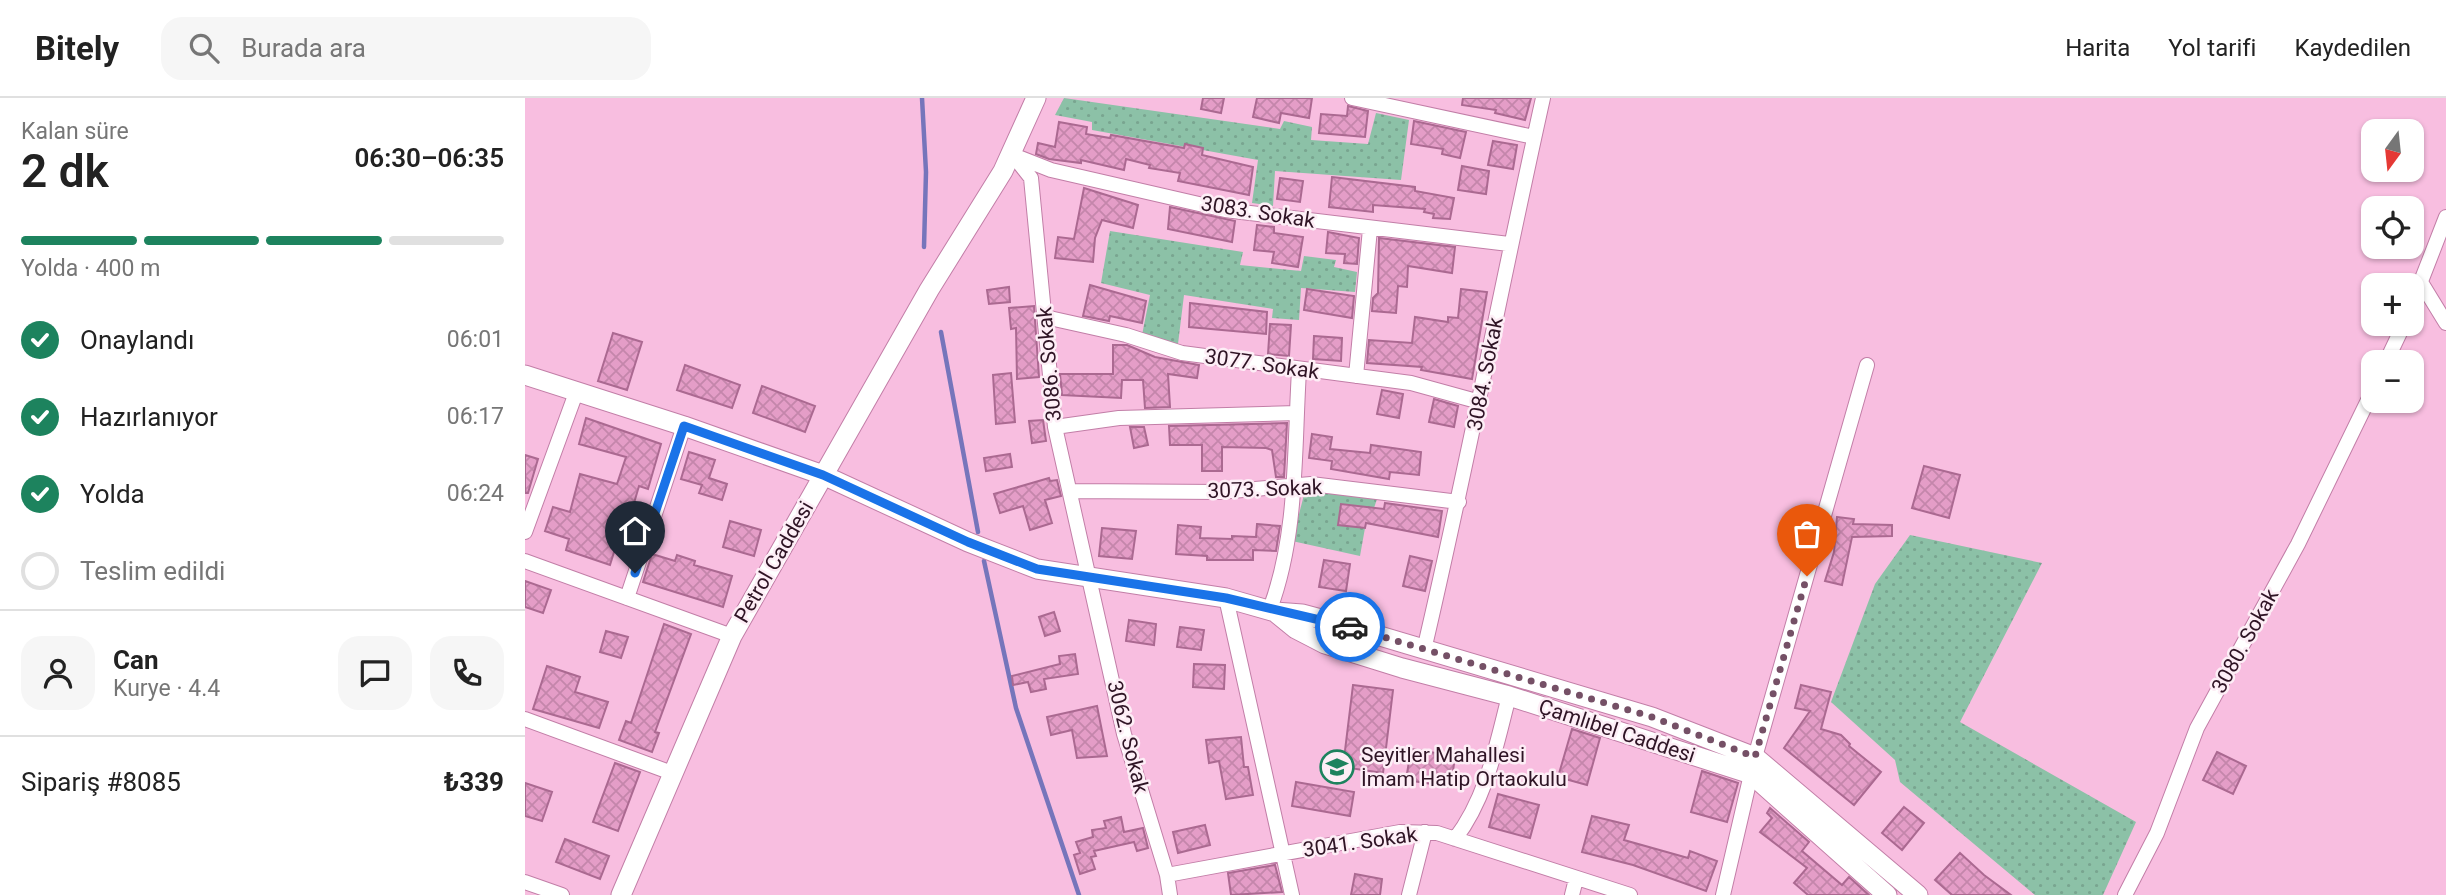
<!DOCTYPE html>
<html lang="tr">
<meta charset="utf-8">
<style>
body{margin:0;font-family:Roboto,sans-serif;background:#f6f6f6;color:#222;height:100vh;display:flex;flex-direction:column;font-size:26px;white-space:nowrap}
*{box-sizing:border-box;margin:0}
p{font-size:23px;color:#767676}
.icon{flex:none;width:38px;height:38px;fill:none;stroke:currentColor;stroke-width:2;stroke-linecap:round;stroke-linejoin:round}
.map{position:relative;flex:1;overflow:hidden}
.drawer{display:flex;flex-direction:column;background:#fff;width:525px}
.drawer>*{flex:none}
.needle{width:46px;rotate:195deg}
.buttons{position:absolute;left:1836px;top:21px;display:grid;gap:14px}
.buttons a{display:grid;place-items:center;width:63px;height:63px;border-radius:14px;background:#fff;box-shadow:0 2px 5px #0004;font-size:35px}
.pin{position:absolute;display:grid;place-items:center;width:60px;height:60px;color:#fff;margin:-72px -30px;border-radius:50% 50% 50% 0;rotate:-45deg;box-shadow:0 0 7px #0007}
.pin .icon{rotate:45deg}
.courier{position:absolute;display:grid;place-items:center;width:70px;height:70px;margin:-35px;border:5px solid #1a73e8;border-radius:50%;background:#fff;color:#222;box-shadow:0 2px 9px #0007}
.summary em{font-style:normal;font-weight:600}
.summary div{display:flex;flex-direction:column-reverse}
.summary{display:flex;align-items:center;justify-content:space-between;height:119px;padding:0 21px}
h1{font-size:46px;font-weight:600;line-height:52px}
.bar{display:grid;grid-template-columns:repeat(4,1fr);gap:10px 7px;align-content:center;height:84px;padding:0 21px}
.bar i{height:9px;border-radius:5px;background:#e0e0e0}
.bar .on{background:#1d835e}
.bar p{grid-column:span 4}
.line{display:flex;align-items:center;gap:18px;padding:0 21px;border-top:2px solid #e0e0e0}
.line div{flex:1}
.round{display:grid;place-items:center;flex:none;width:74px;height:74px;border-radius:21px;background:#f6f6f6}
ol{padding:0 21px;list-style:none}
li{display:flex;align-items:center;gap:21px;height:77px}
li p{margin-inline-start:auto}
li .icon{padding:7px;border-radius:50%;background:#1d835e;color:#fff;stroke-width:4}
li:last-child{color:#767676}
li i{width:38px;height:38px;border:4px solid #e0e0e0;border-radius:50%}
header{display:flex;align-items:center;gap:42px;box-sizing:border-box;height:98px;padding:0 35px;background:#fff;border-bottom:2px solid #e0e0e0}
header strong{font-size:33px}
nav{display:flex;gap:38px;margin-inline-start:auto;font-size:24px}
.search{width:490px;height:63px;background:#f6f6f6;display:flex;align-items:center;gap:18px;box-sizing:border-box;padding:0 24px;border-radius:21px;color:#767676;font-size:26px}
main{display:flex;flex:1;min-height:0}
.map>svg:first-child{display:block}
</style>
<header>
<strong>Bitely</strong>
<div class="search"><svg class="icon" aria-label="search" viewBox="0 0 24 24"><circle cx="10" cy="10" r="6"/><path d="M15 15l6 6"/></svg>Burada ara</div>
<nav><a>Harita</a><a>Yol tarifi</a><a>Kaydedilen</a></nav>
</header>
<main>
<section class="drawer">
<div class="summary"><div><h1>2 dk</h1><p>Kalan süre</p></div><em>06:30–06:35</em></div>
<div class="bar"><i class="on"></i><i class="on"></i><i class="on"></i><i></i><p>Yolda · 400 m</p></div>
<ol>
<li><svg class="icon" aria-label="check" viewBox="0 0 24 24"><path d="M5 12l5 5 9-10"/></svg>Onaylandı<p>06:01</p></li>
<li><svg class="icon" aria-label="check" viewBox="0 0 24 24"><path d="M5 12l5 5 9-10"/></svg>Hazırlanıyor<p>06:17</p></li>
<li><svg class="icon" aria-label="check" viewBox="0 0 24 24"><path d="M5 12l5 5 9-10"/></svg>Yolda<p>06:24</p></li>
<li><i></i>Teslim edildi</li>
</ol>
<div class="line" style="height:126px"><a class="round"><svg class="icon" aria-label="person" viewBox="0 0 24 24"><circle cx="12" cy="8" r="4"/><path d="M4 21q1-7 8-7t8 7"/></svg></a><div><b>Can</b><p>Kurye · 4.4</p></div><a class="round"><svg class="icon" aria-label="chat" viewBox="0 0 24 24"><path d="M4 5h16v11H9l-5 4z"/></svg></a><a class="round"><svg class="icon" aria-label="phone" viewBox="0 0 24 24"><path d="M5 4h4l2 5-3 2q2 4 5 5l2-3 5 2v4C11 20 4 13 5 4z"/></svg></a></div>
<div class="line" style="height:91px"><div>Sipariş #8085</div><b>₺339</b></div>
</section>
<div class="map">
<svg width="1921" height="797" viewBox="0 0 1921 797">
<defs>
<pattern id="garden-dots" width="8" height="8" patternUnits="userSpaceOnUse" patternTransform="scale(1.75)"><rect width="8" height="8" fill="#8cc1a7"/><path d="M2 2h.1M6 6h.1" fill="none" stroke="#79a590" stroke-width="1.8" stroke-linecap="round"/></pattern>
<pattern id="building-cross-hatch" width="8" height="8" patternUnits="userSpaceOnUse" patternTransform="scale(1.75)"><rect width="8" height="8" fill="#e49dc7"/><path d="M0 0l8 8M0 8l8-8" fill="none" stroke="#c486ab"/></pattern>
</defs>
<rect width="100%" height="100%" fill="#f8bee0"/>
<!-- garden -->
<path fill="url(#garden-dots)" d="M539,0l216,31 4,-8 28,6 -1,13 57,4 8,-31 33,7 -8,60 -126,-9 -2,35 -21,-3 6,-43 -166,-30v-8l-37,-7z
M585,133l133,21 -3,13 61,6 3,-15 32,4 -2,7 23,5 -2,20 -54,-4 -2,32 -27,-2 1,-9 -89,-14 -6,49 -36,-9 8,-40 -49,-12z
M795,392l57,9 -3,9 -34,-3 -2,20 27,3 -5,28 -68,-15 13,-50z
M1385,437l132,28 -82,159 176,100 -33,73h-68l-135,-113 -5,-22 -64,-58 44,-118z"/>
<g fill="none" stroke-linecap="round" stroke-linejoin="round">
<!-- stream -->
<path stroke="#7675bb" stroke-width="4.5" d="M397,0l4,74 -2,75
M416,234l37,200
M459,463l32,147 63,187"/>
</g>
<!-- building -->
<path fill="url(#building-cross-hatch)" stroke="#ab6991" stroke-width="2" d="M678,0h21l-3,15 -20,-4z
M732,0h55l-3,20 -28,-5 -2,10 -26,-6z
M938,0h68l-6,22 -30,-7 1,-3 -34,-5z
M823,8l20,5 -3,26 -46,-4 2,-19 26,2z
M889,23l52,11 -6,26 -18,-4 1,-5 -32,-5z
M534,24l28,5 -1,7 24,4 1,-3 73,13 1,-4 18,4 -1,7 51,12 -4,28 -71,-14 2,-8 -31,-5 1,-3 -24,-6 -2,11 -43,-10v3l-32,-4 -13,-5 2,-11 17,4z
M968,43l24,4 -4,24 -25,-4z
M937,68l27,5 -3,23 -28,-4z
M807,79l83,10v4l39,7 -4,21 -17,-1 1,-4 -10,-2 1,-3 -52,-4v7l-44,-5z
M755,80l23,3 -3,21 -23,-3z
M559,90l54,17 -5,23 -31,-8 -7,18 -2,24 -38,-4 3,-21 16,2z
M645,109l65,14 -3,21 -64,-13z
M732,127l17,2v6l29,4 -5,30 -26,-4 2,-11 -20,-2z
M803,134l31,6 -2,26 -13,-1 1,-9 -19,-1z
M854,140l76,9 -3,26 -44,-7 -1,21 -9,-1 -2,27 -24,-2 1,-13 5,-5z
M565,187l56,16 -4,22 -32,-7 -1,5 -26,-5z
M484,189l1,15 -21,2 -2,-14z
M782,191l47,7 -2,22 -48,-8z
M936,191l26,3 -15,87 -51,-9 1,-3 -55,-4 2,-23 43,3 3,-26 33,5v-5l10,1z
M665,205l77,9 -1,22 -77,-7z
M509,208l5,71 -22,2 -1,-51 -5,1 -2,-21z
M745,226l21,1 -2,31 -21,-2z
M88,235l29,9 -15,48 -29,-9z
M789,238l28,2 -1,23 -28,-2z
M588,247h14l28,12 44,8 -2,13 -29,-4 2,33 -25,1 -2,-28h-21l-1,18 -59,-3 -2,-21h53z
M160,267l55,20 -8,23 -55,-18z
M486,275l4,49 -19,2 -3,-49z
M237,288l53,20 -10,26 -52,-19z
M857,292l21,4 -4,24 -22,-4z
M909,301l24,7 -4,21 -25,-5z
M61,320l75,26 -13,45 -9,-3 -12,41 12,4 -7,22 -17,-4 -5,16 -44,-15 3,-11 -24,-8 8,-24 17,5 10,-38 37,10 9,-27 -47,-13z
M518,322l3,21 -14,2 -3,-22z
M762,325l-3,54h-8l-4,-27 -6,-2 -44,-1v24h-20v-26h-32l-1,-19z
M605,329h14l4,18 -14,3z
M787,336l20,3 -2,12 40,4 1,-8 50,7 -2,23 -29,-3 -1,7 -58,-10 1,-8 -23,-3z
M164,354l26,8 -6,18 18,6 -5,16 -23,-7 3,-8 -21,-6z
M485,356l2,13 -26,4 -2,-13z
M0,357l13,4 -10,34h-3z
M1399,368l36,9 -11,43 -37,-10z
M524,380l1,3 7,-1 4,16 -16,4 7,23 -22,7 -7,-24 -23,7 -6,-19z
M860,405l57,8 -4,26 -72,-14 -1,5 -27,-3 3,-21 43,5z
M1312,419l17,2 -1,5 39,1v11l-40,1 -10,48 -17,-4 9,-29z
M205,423l31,9 -7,26 -31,-9z
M732,426l23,2 -4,25 -23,-1v10h-46v-4l-31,-2 2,-29 23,2 -1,11 32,1v-3l24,1z
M577,430l34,3 -4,28 -33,-3z
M127,456l23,7 2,-6 18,6 -1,4 38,11 -9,31 -80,-25z
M885,458l22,5 -7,30 -22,-5z
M799,462l26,4 -4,27 -27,-4z
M0,483l26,9 -8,23 -18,-6z
M529,514l6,19 -15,5 -6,-19z
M604,522l27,4 -2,21 -28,-4z
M139,526l27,10 -36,98 4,1 -7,19 -33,-12 7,-19 5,2z
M655,529l24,3 -3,20 -24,-3z
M81,533l22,6 -7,21 -21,-6z
M550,556l3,20 -34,5 2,10 -15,3 -3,-10 -15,3 -1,-9 48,-12 -1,-8z
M669,566l31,1 -1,24 -31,-2z
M22,568l33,11 -5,15 33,10 -9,26 -66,-19z
M828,587l40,5 -10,83 -40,-6z
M1276,587l30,7 -10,37 20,6 9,9 -1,2 32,26 -27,33 -70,-57 26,-37 -15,-3z
M572,608l10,50 -30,2 -5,-28 -21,5 -4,-18z
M1047,631l28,9 -13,47 -29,-8z
M716,639l3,30h4l5,28 -27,4 -7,-38 -10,2 -3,-23z
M886,651l44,7 -4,31 -45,-7z
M1692,654l29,14 -13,28 -30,-14z
M90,665l25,9 -22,59 -25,-9z
M1177,673l36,12 -11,39 -36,-10z
M771,684l58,10 -4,24 -58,-10z
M0,685l27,9 -10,29 -17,-5z
M973,696l41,11 -9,33 -41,-11z
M1379,709l20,16 -22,27 -20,-17z
M1245,710l39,34 -7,9 40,34 7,-8 20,18h-61l-14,-12 13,-15 -47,-36 12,-14 -5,-5z
M1067,718l37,9 -5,15 64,18 2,-7 27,10 -11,30 -73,-26 -51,-13z
M596,719l3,15 19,-4 5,20 -11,3 -3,-9 -40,9 2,5 -5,1 4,12 -15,5 -6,-19 6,-2 -4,-11 17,-5 -1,-7 14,-2 -2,-7z
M680,727l5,20 -32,8 -5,-21z
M40,741l44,17 -9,23 -44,-17z
M1435,755l24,22 27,20h-59l-17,-15z
M750,767l7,27 -51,3 -3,-22z
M830,776l27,5 -2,16h-29z"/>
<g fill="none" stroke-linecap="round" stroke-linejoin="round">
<defs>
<path id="street" d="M827,0l182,39
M487,56l19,24 24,249 69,307 43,141 3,20
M488,57l38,15 174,40 284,34
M1897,186l24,39
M1886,209l35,-90
M520,219l81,18 56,18 229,30 69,19
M1861,264l18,-38
M831,278l14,-147
M530,329l64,-9 178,-5
M545,393l150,1 91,-8 148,18
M0,434l52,-142
M0,463l207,75
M102,500l57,-172
M701,500l66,297
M745,511c28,-75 24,-159 29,-238
M899,552c43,-183 78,-368 119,-552
M0,621l147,54
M930,741c32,-42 41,-93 54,-143
M642,777l233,-43 37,1 193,62
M0,784l37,13
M884,797l16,-63
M1047,797l4,-16
M1198,797l32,-138 112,-392
M1600,797l32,-62 40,-105 101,-184 75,-154"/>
<path id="secondary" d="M0,277l159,51 139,49 145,67 69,27 189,29 49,14
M96,797l111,-259 197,-346 74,-119 33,-73
M1362,797l-136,-121 -242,-78 -107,-28 -77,-24 -29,-15 -21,-17 27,2 41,11 309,92 103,40 163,138"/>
</defs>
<!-- street casing -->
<use href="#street" stroke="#c27ea7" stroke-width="16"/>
<!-- secondary casing -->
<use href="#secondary" stroke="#c27ea7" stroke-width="21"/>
<!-- street -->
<use href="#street" stroke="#fff" stroke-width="14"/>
<!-- secondary -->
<use href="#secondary" stroke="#fff" stroke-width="19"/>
</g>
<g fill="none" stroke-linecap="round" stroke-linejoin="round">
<!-- done -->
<path stroke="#755066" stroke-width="7" stroke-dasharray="0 12.6" d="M825,529l302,90 103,40 52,-181"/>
<!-- route -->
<path stroke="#1a73e8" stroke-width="9" d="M110,475l49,-147 139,49 145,67 69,27 189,29 124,29"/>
</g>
<!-- icons -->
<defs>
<symbol id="school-ring" viewBox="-11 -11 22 22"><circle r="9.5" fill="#fdeef6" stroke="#1d835e" stroke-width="1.5"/><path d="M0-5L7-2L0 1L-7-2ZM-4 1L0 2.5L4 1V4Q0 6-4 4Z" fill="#1d835e"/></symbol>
</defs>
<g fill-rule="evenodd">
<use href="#school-ring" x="793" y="650" width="38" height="38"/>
</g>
<g text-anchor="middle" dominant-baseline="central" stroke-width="5" stroke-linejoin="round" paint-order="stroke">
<!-- street labels -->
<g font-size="21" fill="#2f1425" stroke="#fdeef6">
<text transform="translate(733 114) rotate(9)">3083. Sokak</text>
<text transform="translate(524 266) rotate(-95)">3086. Sokak</text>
<text transform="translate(737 266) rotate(8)">3077. Sokak</text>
<text transform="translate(960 276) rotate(-79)">3084. Sokak</text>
<text transform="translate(740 391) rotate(-2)">3073. Sokak</text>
<text transform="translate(249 464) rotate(-60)">Petrol Caddesi</text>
<text transform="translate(1720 543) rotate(-61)">3080. Sokak</text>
<text transform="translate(1092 633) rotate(18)">Çamlıbel Caddesi</text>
<text transform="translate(603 639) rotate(76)">3062. Sokak</text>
<text transform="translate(835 744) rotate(-8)">3041. Sokak</text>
</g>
<!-- poi labels -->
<g font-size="21" fill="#2f1425" stroke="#fdeef6" text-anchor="start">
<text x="836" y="657">Seyitler Mahallesi<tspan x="836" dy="24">İmam Hatip Ortaokulu</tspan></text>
</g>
</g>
</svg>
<div class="buttons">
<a><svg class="needle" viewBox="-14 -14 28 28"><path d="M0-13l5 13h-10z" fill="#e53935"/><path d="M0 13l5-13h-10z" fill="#767676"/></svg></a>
<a><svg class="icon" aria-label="locate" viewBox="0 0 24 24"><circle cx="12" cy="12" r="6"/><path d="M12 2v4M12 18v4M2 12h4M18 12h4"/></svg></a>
<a>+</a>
<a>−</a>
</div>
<div class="pin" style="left:1282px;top:478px;background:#ea580c"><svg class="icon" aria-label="bag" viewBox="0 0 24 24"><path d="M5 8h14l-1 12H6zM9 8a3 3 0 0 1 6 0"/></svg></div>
<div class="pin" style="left:110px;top:475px;background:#1f2937"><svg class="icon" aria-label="home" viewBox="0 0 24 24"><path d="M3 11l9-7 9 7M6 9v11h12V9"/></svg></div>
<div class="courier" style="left:825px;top:529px"><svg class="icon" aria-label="car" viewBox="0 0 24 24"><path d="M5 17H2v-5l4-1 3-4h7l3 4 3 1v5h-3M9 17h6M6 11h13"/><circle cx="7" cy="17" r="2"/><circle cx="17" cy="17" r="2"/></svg></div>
</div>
</main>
